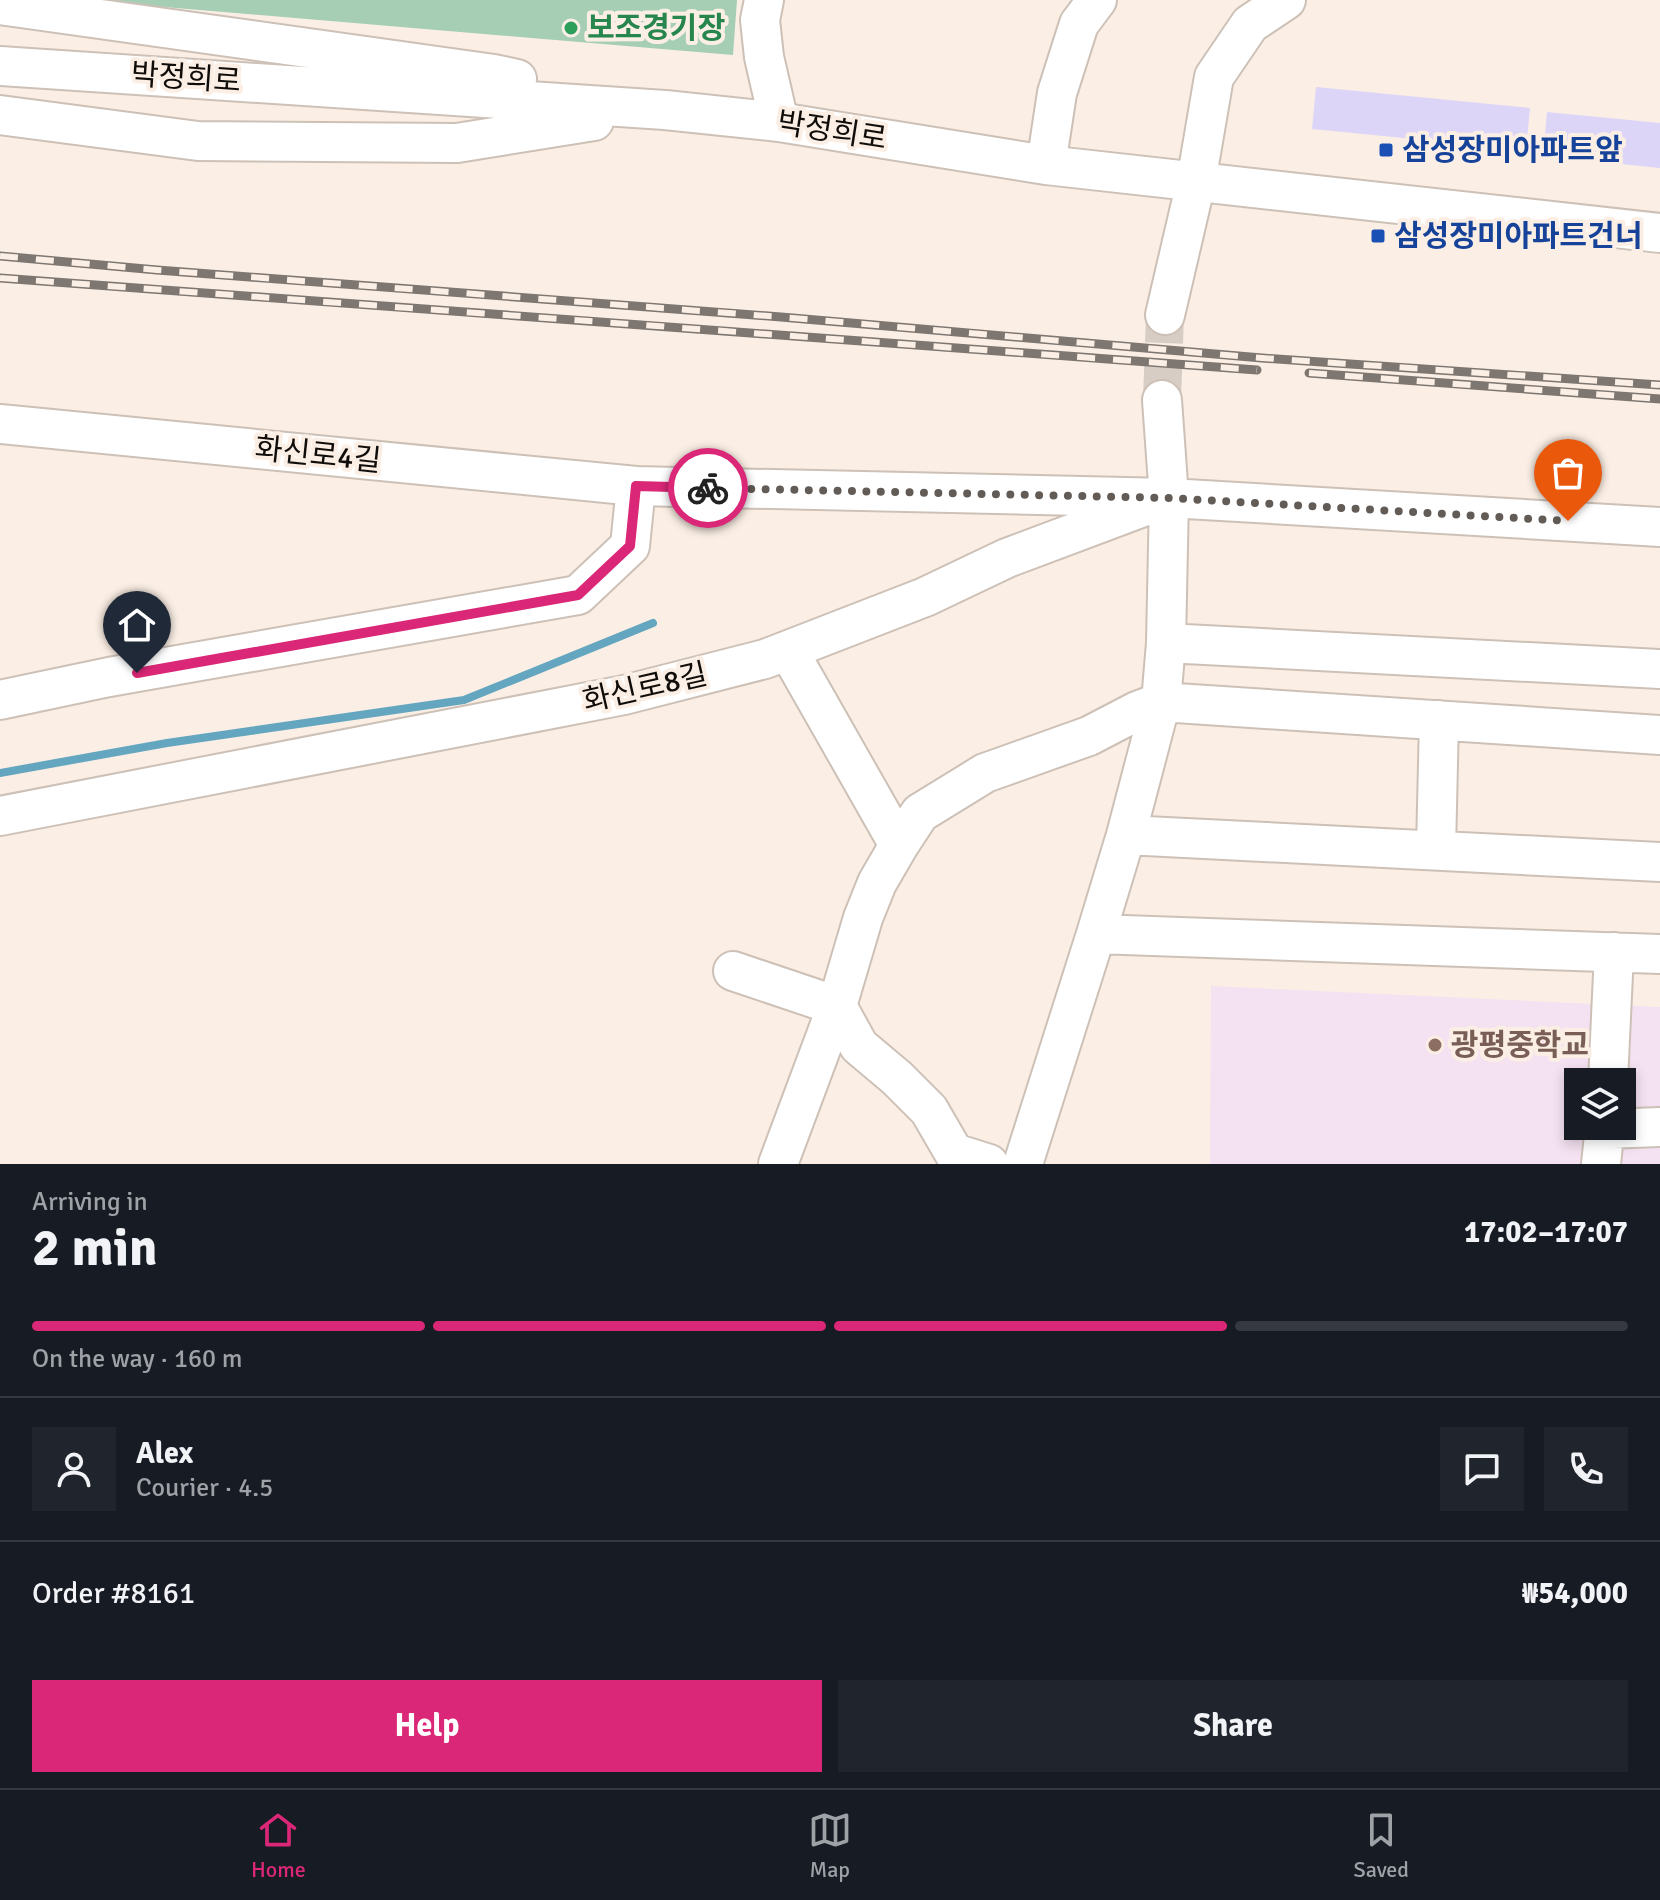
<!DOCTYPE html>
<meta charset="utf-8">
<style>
body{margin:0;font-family:Signika,"Noto Sans KR",sans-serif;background:#20242c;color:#f1f3f6;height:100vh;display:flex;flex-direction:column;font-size:30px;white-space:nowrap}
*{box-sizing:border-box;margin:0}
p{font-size:26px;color:#9ea1a6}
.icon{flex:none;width:44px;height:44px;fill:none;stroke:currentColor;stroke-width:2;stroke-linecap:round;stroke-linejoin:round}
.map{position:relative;height:1164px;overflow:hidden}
.panel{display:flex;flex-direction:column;background:#171b24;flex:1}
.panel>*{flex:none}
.buttons{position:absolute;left:1564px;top:1068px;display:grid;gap:16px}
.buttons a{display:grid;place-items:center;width:72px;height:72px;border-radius:0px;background:#171b24;box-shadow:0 4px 12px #0003;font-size:40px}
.pin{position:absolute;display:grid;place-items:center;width:68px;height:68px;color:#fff;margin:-82px -34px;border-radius:50% 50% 50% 0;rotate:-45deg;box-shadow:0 0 8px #0007}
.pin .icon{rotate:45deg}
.courier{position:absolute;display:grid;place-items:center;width:80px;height:80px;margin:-40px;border:6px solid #db2777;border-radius:50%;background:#fff;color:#222;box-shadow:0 2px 10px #0007}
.head em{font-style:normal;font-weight:800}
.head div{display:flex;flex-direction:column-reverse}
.head{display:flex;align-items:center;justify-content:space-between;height:136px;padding:0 32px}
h1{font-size:52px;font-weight:800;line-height:60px}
.bar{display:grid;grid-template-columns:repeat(4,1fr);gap:12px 8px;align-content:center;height:96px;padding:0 32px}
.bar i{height:10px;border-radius:6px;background:#363941}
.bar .current{background:#db2777}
.bar p{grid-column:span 4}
.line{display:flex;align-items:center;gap:20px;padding:0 32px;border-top:2px solid #363941}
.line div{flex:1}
.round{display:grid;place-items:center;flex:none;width:84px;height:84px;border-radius:0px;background:#20242c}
.cta{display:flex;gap:16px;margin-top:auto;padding:16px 32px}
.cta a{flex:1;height:92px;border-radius:0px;background:#db2777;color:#fff;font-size:32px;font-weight:800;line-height:92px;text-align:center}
.cta a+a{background:#20242c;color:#f1f3f6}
.tabs{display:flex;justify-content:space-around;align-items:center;height:112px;border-top:2px solid #363941;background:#171b24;font-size:22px;color:#9ea1a6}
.tabs a{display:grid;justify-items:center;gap:4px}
.tabs .current{color:#db2777}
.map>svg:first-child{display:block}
</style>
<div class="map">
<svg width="1660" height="1164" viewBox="0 0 1660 1164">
<rect width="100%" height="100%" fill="#fbefe5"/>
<!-- education -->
<path fill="#f4e1f1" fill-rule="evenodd" d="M1211,986l449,21v157h-450zM1578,1082h44v44h-44z"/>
<!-- green -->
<path fill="#a5ceb5" d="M81,0h656l-4,55z"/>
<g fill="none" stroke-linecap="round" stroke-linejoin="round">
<!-- stream -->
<path stroke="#64a6bf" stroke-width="8" d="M0,773l167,-30 297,-43 189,-77"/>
</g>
<!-- building -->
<path fill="#dcd5f7" d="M1316,87l214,21 -4,42 -214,-21z
M1547,112l113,11v45l-117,-12z"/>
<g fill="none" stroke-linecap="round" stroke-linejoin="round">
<!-- minor-tunnel -->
<path stroke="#d8cdc4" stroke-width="38" stroke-dasharray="38 19" stroke-linecap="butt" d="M1162,400l3,-85"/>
<defs>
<path id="minor" d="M764,0l-4,20 4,37 15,65
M0,5l494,69 23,5
M0,66l665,44 114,12 267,43 614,68
M0,115l198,26 259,2 137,-22
M1046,165l11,-72 22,-69 18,-24
M1165,315l31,-133 18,-105 36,-53 36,-24
M1162,400l7,98 -3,145 -5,59 -35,133 -30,99 564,20
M0,424l636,62 533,12 491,29
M1166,643l494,26
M788,650l111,195
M0,700l109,-23 469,-82 52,-49 6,-60
M0,816l624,-121 141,-36 160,-62 82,-39 144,-54
M1126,835l534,27
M1436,850l3,-130
M733,971l104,35 26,-88 14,-35 22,-38 21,-32 65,-40 104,-37 48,-25 24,-9 499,33
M837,1006l22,40 38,32 32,32 25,43 35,11
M1608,1082l6,-130
M1605,1129l55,-2
M778,1164l59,-158
M1023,1164l73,-230
M1601,1164l4,-38"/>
</defs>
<!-- minor casing -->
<use href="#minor" stroke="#cdc1b7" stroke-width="42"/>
<!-- minor -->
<use href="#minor" stroke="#fff" stroke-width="38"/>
<defs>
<path id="rail" d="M0,256l157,14 624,47 481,41 398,27
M0,278l1257,92
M1309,373l351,26"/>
</defs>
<!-- rail casing -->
<use href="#rail" stroke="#7e7670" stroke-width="9"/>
<!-- rail -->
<use href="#rail" stroke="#fbefe5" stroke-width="6" stroke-dasharray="18" stroke-linecap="butt"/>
</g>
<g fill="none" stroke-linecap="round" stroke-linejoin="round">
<!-- done -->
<path stroke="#625b56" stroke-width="8" stroke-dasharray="0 14.4" d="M708,488l461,10 399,23"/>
<!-- route -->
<path stroke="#db2777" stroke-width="10" d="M137,673l441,-78 52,-49 6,-60 72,2"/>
</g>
<!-- markers -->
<circle fill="#2e9e5b" stroke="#fbefe5" stroke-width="3" cx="571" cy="28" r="8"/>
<g fill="#1a4fb4" stroke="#fbefe5" stroke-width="3">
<rect x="1378" y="142" width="16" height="16" rx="4"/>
<rect x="1370" y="228" width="16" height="16" rx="4"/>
</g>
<circle fill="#8d6e63" stroke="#fbefe5" stroke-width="3" cx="1435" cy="1045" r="8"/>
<g text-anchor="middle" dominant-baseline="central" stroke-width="8" stroke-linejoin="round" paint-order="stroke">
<!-- leisure labels -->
<g font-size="30" font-weight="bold" fill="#27864d" stroke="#fbefe5" text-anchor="start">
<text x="587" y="28">보조경기장</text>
</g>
<!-- street labels -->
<g font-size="30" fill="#100c09" stroke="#fbefe5">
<text transform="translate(186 78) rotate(4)">박정희로</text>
<text transform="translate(832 131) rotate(9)">박정희로</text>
<text transform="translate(318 455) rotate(6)">화신로4길</text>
<text transform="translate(645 688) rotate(-13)">화신로8길</text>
</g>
<!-- transit labels -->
<g font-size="30" font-weight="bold" fill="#164399" stroke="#fbefe5" text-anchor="start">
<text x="1402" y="150">삼성장미아파트앞</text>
<text x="1394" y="236">삼성장미아파트건너</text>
</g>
<!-- education labels -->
<g font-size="30" font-weight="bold" fill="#785e54" stroke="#fbefe5" text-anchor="start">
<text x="1451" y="1045">광평중학교</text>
</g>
</g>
</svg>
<div class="buttons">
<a><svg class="icon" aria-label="layers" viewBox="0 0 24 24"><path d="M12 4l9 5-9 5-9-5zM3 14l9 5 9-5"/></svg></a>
</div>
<div class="pin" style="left:1568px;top:521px;background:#ea580c"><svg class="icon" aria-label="bag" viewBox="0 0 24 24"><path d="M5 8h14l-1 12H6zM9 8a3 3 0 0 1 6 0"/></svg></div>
<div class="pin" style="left:137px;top:673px;background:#1f2937"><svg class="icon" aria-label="home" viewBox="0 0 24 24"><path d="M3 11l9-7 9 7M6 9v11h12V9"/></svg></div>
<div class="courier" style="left:708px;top:488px"><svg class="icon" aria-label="bike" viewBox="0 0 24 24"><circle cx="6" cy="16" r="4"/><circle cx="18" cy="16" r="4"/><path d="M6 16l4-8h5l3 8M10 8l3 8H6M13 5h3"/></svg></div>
</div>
<section class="panel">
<div class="head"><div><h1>2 min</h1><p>Arriving in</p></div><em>17:02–17:07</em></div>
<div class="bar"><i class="current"></i><i class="current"></i><i class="current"></i><i></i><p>On the way · 160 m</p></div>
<div class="line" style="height:144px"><a class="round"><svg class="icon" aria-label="person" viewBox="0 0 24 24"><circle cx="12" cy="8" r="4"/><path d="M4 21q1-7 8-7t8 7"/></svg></a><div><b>Alex</b><p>Courier · 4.5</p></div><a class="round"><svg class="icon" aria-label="chat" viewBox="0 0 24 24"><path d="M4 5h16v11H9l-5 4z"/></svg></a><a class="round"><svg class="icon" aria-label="phone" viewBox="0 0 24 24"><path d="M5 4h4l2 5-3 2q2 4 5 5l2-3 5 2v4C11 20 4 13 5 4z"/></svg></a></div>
<div class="line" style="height:104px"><div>Order #8161</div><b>₩54,000</b></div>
<div class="cta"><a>Help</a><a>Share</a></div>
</section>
<nav class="tabs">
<a class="current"><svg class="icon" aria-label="home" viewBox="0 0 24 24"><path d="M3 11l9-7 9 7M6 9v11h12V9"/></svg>Home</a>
<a><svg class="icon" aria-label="map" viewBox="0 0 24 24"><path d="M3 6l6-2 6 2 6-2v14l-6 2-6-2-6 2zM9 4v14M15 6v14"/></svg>Map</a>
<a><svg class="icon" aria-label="saved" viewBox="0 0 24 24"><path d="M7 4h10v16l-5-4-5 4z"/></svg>Saved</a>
</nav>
